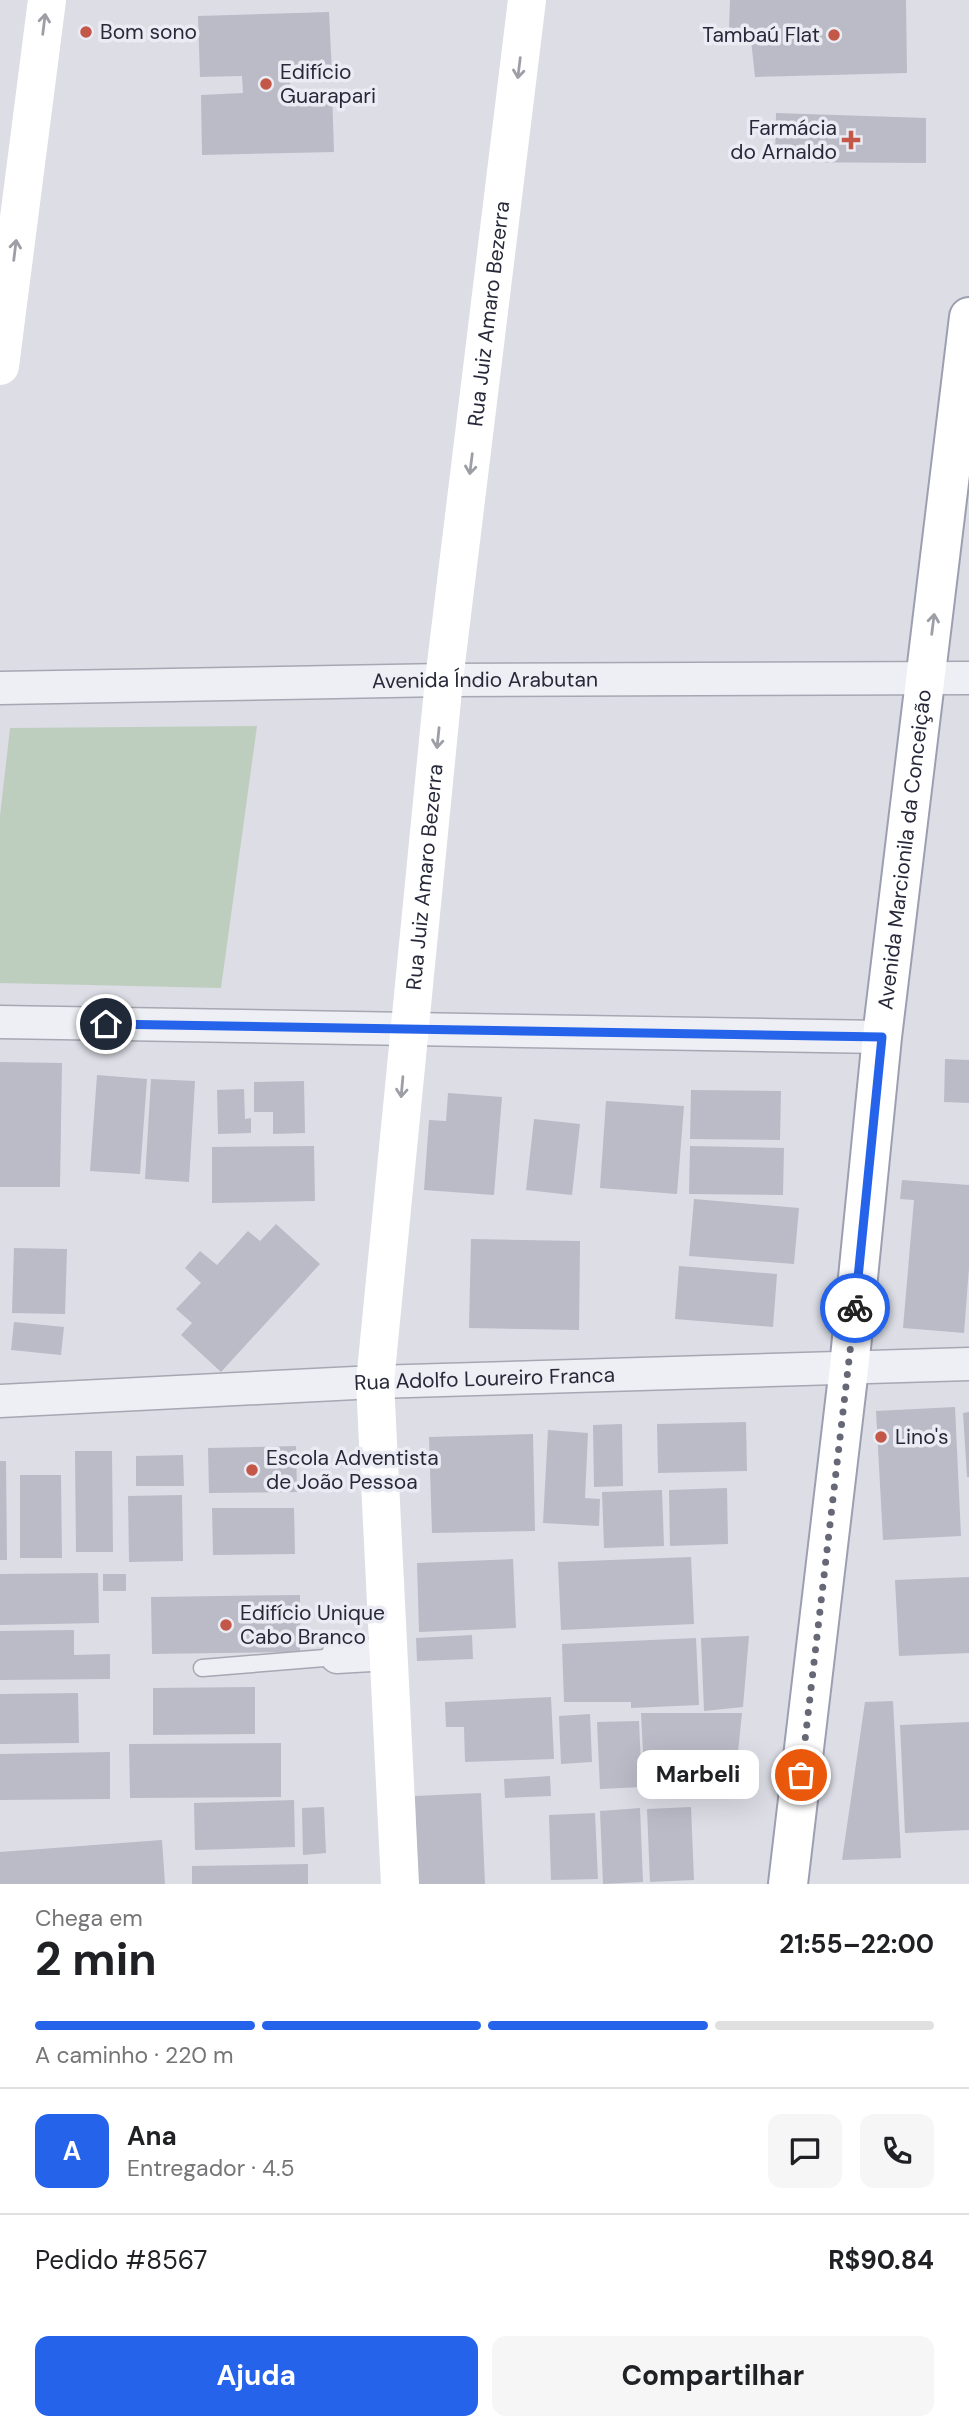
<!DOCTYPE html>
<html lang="pt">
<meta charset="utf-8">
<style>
body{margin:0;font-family:"DM Sans",sans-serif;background:#f6f6f6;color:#202124;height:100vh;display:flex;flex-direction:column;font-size:26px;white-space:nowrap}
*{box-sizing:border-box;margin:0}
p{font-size:23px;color:#757577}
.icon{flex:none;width:38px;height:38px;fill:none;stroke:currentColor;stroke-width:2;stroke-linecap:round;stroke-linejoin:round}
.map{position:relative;height:1884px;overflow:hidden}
.side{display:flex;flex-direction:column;background:#fff;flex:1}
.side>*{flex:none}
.pin{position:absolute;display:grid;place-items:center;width:60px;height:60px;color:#fff;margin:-30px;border:4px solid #fff;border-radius:50%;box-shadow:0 2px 7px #0007}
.courier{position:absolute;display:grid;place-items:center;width:70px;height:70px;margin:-35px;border:5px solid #2563eb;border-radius:50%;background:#fff;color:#222;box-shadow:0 2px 9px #0007}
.bubble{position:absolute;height:49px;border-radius:14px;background:#fff;box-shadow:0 7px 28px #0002;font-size:23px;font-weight:700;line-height:49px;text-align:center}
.headline em{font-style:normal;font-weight:700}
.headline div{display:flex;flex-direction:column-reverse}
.headline{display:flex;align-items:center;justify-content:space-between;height:119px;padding:0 35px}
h1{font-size:46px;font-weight:700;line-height:52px}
.bar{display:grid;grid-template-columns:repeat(4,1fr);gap:10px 7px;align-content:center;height:84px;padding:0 35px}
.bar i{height:9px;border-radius:5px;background:#e0e0e0}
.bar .on{background:#2563eb}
.bar p{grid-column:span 4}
.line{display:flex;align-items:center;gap:18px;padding:0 35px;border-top:2px solid #e0e0e0}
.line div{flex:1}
.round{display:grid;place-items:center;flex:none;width:74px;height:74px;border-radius:14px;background:#f6f6f6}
.action{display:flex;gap:14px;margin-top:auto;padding:14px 35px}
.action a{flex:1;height:80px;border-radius:14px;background:#2563eb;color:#fff;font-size:28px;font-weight:700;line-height:80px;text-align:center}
.action a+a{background:#f6f6f6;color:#202124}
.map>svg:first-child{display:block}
</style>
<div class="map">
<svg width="969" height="1884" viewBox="0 0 969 1884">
<rect width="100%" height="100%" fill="#dcdde5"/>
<!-- green -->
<path fill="#becebe" d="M257,726l-36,262 -221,-5v-167l10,-88z"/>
<!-- building -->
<path fill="#babbc7" d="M730,0h176l1,73 -152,4 -4,-37h11l-1,-10 -32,-1z
M329,12l3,61 -42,2v18l42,-2 2,61 -132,3 -1,-60 42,-2 -1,-17 -42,1 -2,-61z
M776,113l150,5v45l-151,-1z
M945,1059l24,1v43l-25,-1z
M0,1062l62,1 -2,124h-60z
M97,1075l50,4 -7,95 -50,-3z
M151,1079l44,2 -6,101 -44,-3z
M304,1081l1,52 -32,1v-22h-19v-30z
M244,1089l1,30 6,-1v15l-33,1 -1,-44z
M691,1090l90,1 -1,49 -90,-1z
M448,1093l54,4 -8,98 -70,-5 5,-70 17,1z
M606,1101l78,5 -7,88 -77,-6z
M534,1119l46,5 -8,71 -46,-5z
M314,1146l1,55 -103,2v-56z
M690,1146l94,2 -1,47 -94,-1z
M902,1180l67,5v83l-5,65 -61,-5 11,-128 -14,-1z
M694,1199l105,9 -5,56 -105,-8z
M276,1224l44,40 -99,108 -40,-37 11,-12 -16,-14 25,-26 -16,-15 15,-17 17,14 31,-34 12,10z
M471,1239l109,2 -1,89 -110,-2z
M14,1248l53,1 -2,65 -53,-1z
M679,1266l98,8 -4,53 -98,-8z
M14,1322l50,5 -3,28 -50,-5z
M955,1407l6,129 -78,4 -7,-129z
M969,1412v65h-2l-4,-64z
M746,1422l1,49 -89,2 -1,-49z
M622,1424l1,62 -29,1 -1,-62z
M548,1430l40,3 -3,65 15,1 -1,27 -56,-3z
M533,1434l2,97 -103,2 -3,-96z
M296,1446l1,46 -88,1 -1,-45z
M75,1451h37l1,101h-37z
M183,1455l1,31h-48v-30z
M0,1461h6l1,99h-7z
M20,1475h41l1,83h-42z
M727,1488l1,56 -58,2 -1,-56z
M662,1490l2,56 -60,2 -2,-56z
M182,1495l1,66 -54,1 -1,-66z
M212,1508h82l1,46 -82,1z
M691,1557l3,67 -133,6 -3,-68z
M513,1559l3,69 -97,4 -2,-69z
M98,1573l1,50 -99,2v-51z
M103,1574h23v17h-23z
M969,1577v76l-70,3 -4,-76z
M300,1595v57l-148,2 -1,-57z
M74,1630v25l36,-1v25l-110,1v-49z
M472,1635l1,24 -56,2 -1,-23z
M749,1636l-6,71 -39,4 -3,-73z
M696,1638l3,67 -68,3v-6h-67l-2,-58z
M255,1687v47l-102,1v-47z
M78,1693l1,50 -79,1v-50z
M551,1697l3,62 -89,3 -1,-35h-18l-1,-25z
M893,1701l8,157 -59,2 23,-158z
M641,1713h101l-8,78 -89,1z
M590,1714l2,48 -31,2 -2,-48z
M639,1721l3,66 -42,2 -3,-67z
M969,1722v108l-64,3 -5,-108z
M281,1743v54l-151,1 -1,-54z
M110,1752v47l-110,1v-46z
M550,1776l1,20 -46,2 -1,-19z
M481,1793l4,91h-67l-3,-88z
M294,1800l1,47 -100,3 -1,-47z
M324,1807l2,46 -23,2 -1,-47z
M691,1807l3,73 -44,2 -3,-73z
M640,1808l3,74 -40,2 -3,-73z
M595,1813l3,66 -47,1 -2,-65z
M162,1840l3,44h-165v-32z
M308,1864v20h-116v-18z"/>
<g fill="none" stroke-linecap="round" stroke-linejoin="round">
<defs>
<path id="lane" d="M202,1668l135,-11"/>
<g id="street">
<path id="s1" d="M0,688l444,-8 525,-2"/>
<path d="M0,1022l882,15"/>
<path id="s2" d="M0,1401l375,-19 594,-18"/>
<path d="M337,1657l51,-3"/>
</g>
<g id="primary">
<path id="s4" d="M788,1884l61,-516 33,-331 87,-720"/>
</g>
</defs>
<!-- lane casing -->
<use href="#lane" stroke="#a6a7b2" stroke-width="19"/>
<!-- street casing -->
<use href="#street" stroke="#a6a7b2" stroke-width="35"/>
<!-- primary casing -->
<use href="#primary" stroke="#9c9fb0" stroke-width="42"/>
<!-- lane -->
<use href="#lane" stroke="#eeeff4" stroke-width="16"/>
<!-- street -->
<use href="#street" stroke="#eeeff4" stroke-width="32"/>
<!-- secondary -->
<g stroke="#fff" stroke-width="38">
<path d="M0,366l47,-366"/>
<path id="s3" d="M400,1884l-25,-502 69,-702 83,-680"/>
</g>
<!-- primary -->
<use href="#primary" stroke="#fff" stroke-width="38"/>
</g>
<!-- one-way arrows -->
<defs><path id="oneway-shaft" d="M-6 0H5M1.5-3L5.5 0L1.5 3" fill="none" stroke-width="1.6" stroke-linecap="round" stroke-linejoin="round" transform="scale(1.75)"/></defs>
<g stroke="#9e9fa6">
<use href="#oneway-shaft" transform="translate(44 24) rotate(-83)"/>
<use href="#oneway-shaft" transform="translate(519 68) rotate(97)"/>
<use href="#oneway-shaft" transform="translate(15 250) rotate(-83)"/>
<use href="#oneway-shaft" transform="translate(471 464) rotate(97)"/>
<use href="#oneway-shaft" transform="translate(933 624) rotate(-83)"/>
<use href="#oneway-shaft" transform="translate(438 738) rotate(96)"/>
<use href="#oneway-shaft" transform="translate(402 1087) rotate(95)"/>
</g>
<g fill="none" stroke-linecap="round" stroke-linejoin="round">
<!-- done -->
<path stroke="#666876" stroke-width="7" stroke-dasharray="0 12.6" d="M801,1775l54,-467"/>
<!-- route -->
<path stroke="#2563eb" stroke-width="9" d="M106,1024l776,13 -27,271"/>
</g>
<!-- markers -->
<g fill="#c35748" stroke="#ebecf3" stroke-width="2.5">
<circle cx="86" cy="32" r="7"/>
<circle cx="834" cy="35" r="7"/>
<circle cx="266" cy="84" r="7"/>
<path d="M847.5 129.5h7v7h7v7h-7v7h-7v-7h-7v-7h7z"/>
<circle cx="881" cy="1437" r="7"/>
<circle cx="252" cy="1470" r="7"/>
<circle cx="226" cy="1625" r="7"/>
</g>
<g text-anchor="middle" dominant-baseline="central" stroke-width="7" stroke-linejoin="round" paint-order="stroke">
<!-- poi labels -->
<g font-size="21" fill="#27293a" stroke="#ebecf3" text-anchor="start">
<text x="100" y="32">Bom sono</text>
<text x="820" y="35" text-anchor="end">Tambaú Flat</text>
<text x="280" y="72">Edifício<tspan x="280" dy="24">Guarapari</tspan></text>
<text x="837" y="128" text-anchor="end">Farmácia<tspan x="837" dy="24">do Arnaldo</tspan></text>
<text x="895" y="1437">Lino's</text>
<text x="266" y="1458">Escola Adventista<tspan x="266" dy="24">de João Pessoa</tspan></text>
<text x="240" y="1613">Edifício Unique<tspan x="240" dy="24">Cabo Branco</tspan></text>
</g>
<!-- street labels -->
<g font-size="21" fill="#27293a" stroke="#ebecf3">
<text stroke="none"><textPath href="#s3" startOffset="1577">Rua Juiz Amaro Bezerra</textPath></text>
<text stroke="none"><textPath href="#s1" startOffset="485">Avenida Índio Arabutan</textPath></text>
<text stroke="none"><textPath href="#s4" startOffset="1041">Avenida Marcionila da Conceição</textPath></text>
<text stroke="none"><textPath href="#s3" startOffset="1010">Rua Juiz Amaro Bezerra</textPath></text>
<text stroke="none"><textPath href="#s2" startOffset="485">Rua Adolfo Loureiro Franca</textPath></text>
</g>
</g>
</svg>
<div class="pin" style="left:801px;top:1775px;background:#ea580c"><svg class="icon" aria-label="bag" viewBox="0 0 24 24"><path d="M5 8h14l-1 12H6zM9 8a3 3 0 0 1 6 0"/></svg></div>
<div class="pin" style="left:106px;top:1024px;background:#1f2937"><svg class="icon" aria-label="home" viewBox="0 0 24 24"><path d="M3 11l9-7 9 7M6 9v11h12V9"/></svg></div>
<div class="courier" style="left:855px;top:1308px"><svg class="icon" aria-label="bike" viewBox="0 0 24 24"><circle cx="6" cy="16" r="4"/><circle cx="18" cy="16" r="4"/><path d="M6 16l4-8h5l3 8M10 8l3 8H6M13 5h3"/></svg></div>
<div class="bubble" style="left:637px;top:1750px;width:122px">Marbeli</div>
</div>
<section class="side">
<div class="headline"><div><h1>2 min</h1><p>Chega em</p></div><em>21:55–22:00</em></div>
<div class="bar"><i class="on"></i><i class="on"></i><i class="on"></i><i></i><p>A caminho · 220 m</p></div>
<div class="line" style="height:126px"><b class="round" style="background:#2563eb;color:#fff">A</b><div><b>Ana</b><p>Entregador · 4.5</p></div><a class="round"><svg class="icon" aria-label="chat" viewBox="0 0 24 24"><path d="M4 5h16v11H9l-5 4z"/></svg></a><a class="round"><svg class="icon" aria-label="phone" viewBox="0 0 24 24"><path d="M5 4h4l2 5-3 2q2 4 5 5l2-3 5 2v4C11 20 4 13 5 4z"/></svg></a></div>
<div class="line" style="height:91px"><div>Pedido #8567</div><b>R$90.84</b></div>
<div class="action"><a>Ajuda</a><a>Compartilhar</a></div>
</section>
